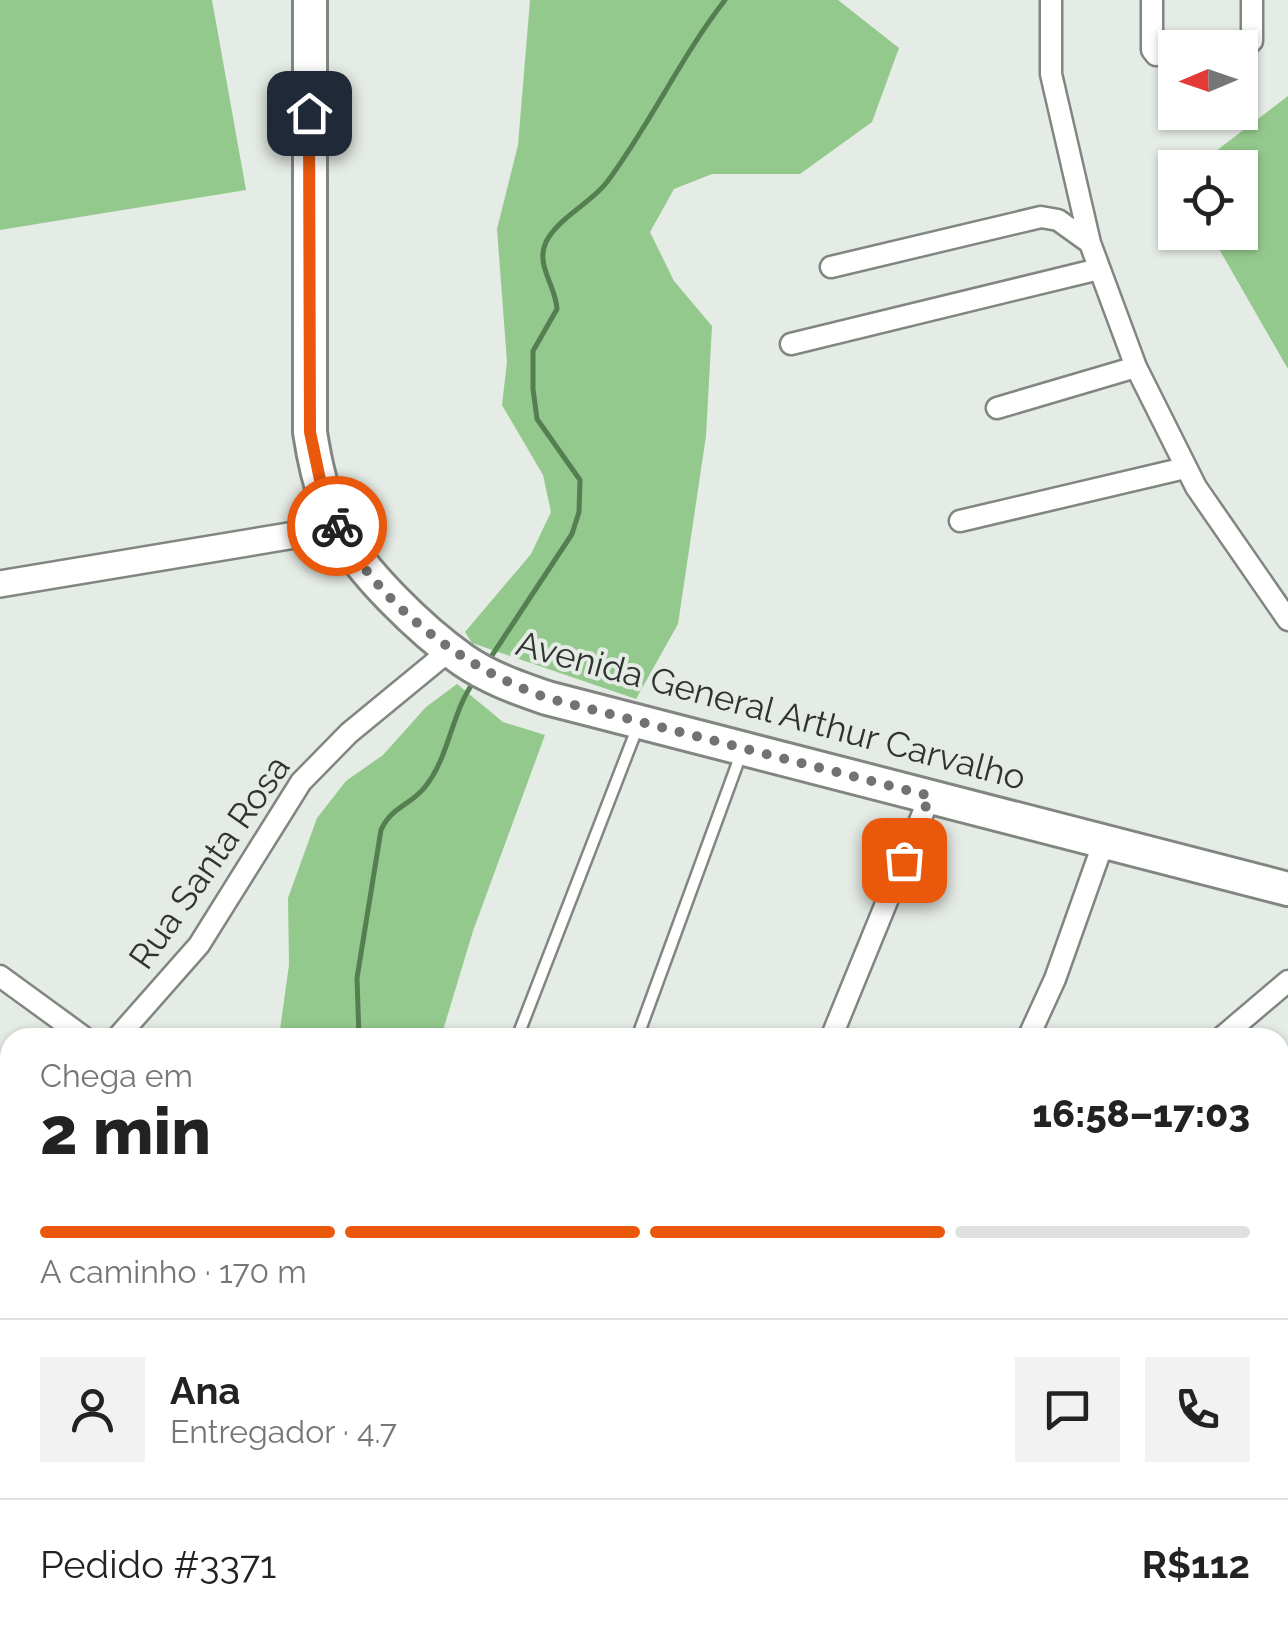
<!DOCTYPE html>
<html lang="pt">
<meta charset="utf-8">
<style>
body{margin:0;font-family:Raleway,sans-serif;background:#f2f2f2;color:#222;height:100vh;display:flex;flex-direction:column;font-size:38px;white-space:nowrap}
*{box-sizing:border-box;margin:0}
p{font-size:32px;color:#767676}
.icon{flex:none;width:55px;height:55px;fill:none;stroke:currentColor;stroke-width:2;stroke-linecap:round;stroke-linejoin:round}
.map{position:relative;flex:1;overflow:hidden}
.details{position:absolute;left:0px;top:1028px;width:1290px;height:622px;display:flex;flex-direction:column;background:#fff;border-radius:30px 30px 0 0;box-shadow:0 2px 8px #0004}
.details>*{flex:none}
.needle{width:65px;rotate:268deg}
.fabs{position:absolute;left:1158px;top:30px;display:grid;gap:20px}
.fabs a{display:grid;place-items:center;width:100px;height:100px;border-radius:0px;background:#fff;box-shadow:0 2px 8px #0004;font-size:50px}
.pin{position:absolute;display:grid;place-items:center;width:85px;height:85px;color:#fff;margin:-42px;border-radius:20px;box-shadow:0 5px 15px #0006}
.courier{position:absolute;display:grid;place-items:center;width:100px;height:100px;margin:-50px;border:8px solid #ea580c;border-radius:50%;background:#fff;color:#222;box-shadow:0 2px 12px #0007}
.headline em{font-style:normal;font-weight:800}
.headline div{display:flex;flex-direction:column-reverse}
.headline{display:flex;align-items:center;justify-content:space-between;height:170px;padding:0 40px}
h1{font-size:65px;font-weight:800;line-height:75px}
.bar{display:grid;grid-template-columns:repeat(4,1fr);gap:15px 10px;align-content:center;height:120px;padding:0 40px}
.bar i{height:12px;border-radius:8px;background:#e0e0e0}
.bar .on{background:#ea580c}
.bar p{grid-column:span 4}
.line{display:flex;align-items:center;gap:25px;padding:0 40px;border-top:2px solid #e0e0e0}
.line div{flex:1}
.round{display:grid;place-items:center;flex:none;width:105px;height:105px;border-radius:0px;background:#f2f2f2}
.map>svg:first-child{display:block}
</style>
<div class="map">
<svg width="1288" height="1648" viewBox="0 0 1288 1648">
<rect width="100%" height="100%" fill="#e5ebe5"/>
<!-- green -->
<path fill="#94c98d" d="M0,0h212l34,190 -246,40z
M530,0h308l61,48 -27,74 -72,52h-88l-38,15 -24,43 24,49 38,45 -6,110 -28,188 -42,75 -164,-56 -7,-11 66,-78 20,-42 -8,-37 -41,-70 5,-43 -10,-133 21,-84z
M1288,96v273l-77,-134 29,-3v-64l-28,-1v-13z
M457,684l46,38 42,13 -72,196 -32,106h-162l10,-72 -1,-67 29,-80 29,-37 37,-26 43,-48z
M10,1539v101h224v8h-234v-70z
M256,1640h877l-1,8h-876z"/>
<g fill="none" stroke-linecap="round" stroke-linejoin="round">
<!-- stream -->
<path stroke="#557f51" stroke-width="5" d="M487,663l85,-129 7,-22 1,-32 -43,-61 -4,-30v-38l24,-42c-1,-23 -22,-44 -11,-67 13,-25 44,-38 61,-60 44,-59 73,-124 118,-182
M359,1038l-2,-60 24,-148c10,-23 30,-25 44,-43 25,-31 26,-75 50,-107
M156,1648l2,-8"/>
<defs>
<path id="service" d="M517,1038l121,-312
M637,1038l104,-284"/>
<path id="minor" d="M1051,0v74l39,169 46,124 60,120 92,133
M1152,0v50l4,5h19
M1240,53l12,-12v-41
M831,267l210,-50 17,3 32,23
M791,344l308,-75
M997,408l139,-41
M960,521l225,-53
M0,976l85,62
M117,1038l82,-93 102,-163 48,-49 101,-83
M831,1038l99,-242
M1028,1038l27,-59 49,-138
M1221,1038l67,-57
M0,1123l10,1
M1280,1161l8,9
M1280,1259l8,-5
M1280,1401l8,14
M0,1458l10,-53
M1280,1576h8
M1280,1616l8,1
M1182,1648v-8"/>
<path id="tertiary" d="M0,584l337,-56"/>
<path id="primary" d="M310,0v432c5,33 12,65 27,95 22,44 86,105 126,133 26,18 55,28 84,38l741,191"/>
</defs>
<!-- service casing -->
<use href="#service" stroke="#818681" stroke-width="15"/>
<!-- minor casing -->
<use href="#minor" stroke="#818681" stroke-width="25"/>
<!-- tertiary casing -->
<use href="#tertiary" stroke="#818681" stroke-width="30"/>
<!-- primary casing -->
<use href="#primary" stroke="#818681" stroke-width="38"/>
<!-- service -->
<use href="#service" stroke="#fff" stroke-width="10"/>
<!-- minor -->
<use href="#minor" stroke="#fff" stroke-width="20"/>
<!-- tertiary -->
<use href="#tertiary" stroke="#fff" stroke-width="25"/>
<!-- primary -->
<use href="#primary" stroke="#fff" stroke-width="32"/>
</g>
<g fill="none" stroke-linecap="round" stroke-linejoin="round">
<!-- done -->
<path stroke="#707370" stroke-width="10" stroke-dasharray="0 18" d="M337,526c43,80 126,142 210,172l383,98 -26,64"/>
<!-- route -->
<path stroke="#ea580c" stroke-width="12" d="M309,113l1,319 13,62 14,32"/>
</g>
<g text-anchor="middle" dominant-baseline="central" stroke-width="8" stroke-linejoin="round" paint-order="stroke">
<!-- street labels -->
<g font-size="35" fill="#313331" stroke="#e5ebe5">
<text transform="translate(771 710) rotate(15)">Avenida General Arthur Carvalho</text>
<text transform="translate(209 862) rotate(-55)">Rua Santa Rosa</text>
</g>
</g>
</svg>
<div class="fabs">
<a><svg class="needle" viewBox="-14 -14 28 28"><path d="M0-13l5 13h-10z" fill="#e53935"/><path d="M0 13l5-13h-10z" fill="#767676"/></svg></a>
<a><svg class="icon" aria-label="locate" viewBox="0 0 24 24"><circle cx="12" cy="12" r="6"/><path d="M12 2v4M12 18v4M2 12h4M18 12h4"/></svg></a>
</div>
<div class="pin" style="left:904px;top:860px;background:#ea580c"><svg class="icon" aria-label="bag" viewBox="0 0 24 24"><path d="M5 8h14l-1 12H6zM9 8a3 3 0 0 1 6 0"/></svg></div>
<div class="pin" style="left:309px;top:113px;background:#1f2937"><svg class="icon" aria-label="home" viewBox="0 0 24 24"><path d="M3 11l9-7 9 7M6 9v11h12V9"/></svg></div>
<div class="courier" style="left:337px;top:526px"><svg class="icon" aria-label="bike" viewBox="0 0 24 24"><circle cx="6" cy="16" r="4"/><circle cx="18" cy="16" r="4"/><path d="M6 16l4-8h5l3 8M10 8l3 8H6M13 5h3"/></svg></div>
<section class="details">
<div class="headline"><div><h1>2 min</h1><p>Chega em</p></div><em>16:58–17:03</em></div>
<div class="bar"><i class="on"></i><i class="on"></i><i class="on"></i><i></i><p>A caminho · 170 m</p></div>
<div class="line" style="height:180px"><a class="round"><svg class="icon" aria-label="person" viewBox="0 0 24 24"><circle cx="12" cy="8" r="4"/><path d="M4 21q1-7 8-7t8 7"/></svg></a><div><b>Ana</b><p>Entregador · 4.7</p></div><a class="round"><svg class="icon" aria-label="chat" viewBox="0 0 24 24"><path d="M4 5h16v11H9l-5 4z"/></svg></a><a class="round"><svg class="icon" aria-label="phone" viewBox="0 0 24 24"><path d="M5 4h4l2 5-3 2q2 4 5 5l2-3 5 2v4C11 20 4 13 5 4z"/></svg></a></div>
<div class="line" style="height:130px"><div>Pedido #3371</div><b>R$112</b></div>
</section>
</div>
